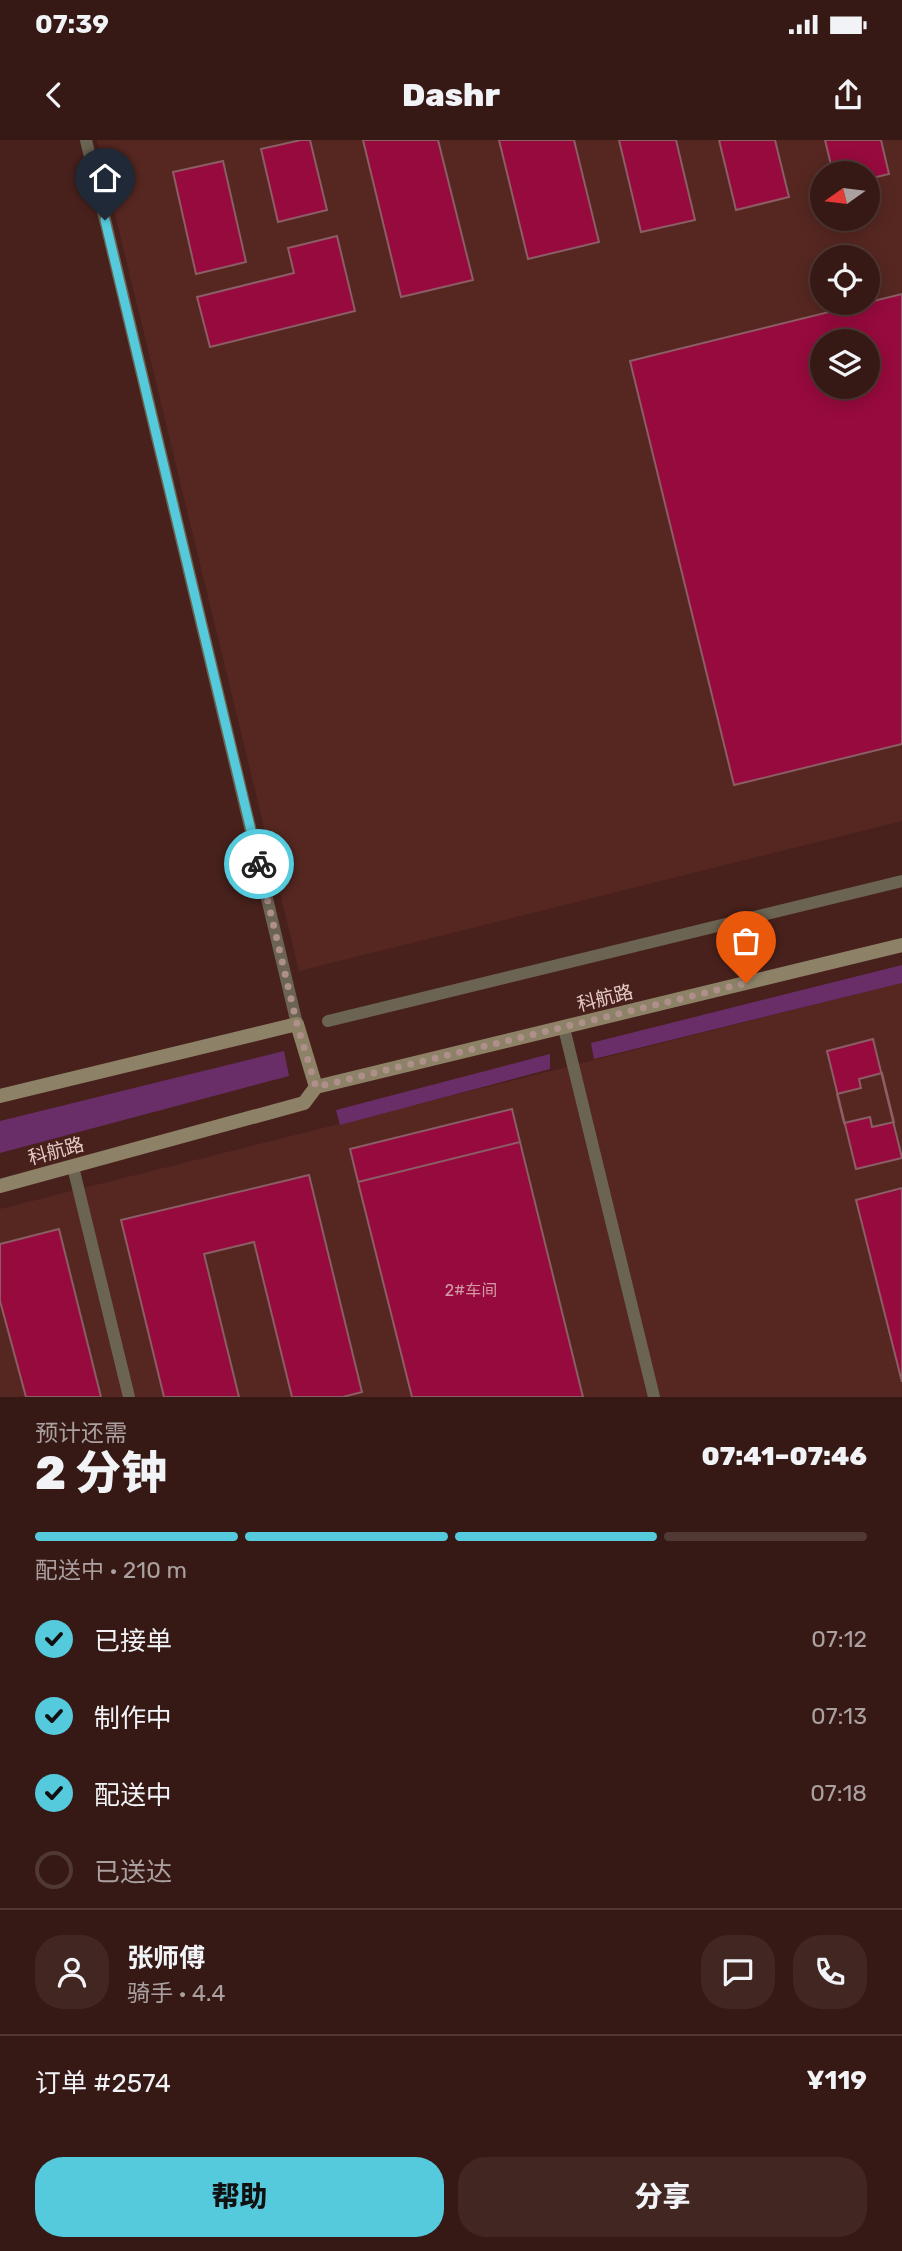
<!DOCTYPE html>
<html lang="zh">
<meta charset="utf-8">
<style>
body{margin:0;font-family:Rubik,"Noto Sans SC",sans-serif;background:#412622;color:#f1f3f6;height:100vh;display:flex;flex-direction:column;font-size:26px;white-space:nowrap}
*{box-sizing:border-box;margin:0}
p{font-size:23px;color:#aaa0a0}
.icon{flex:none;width:38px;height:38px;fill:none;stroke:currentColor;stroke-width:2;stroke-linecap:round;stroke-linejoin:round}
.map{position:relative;height:1257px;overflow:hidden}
.sheet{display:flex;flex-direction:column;background:#361915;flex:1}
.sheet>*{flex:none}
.needle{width:46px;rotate:256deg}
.buttons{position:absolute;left:810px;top:21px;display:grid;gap:14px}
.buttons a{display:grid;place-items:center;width:70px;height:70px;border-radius:50%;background:#361915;box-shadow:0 4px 18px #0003,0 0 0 2px #503834;font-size:35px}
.pin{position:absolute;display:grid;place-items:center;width:60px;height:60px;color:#fff;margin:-72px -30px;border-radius:50% 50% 50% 0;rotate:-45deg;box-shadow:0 0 7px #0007}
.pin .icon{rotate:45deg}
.courier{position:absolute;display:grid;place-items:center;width:70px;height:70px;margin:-35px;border:5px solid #54cadc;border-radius:50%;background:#fff;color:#222;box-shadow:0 2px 9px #0007}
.overview em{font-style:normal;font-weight:800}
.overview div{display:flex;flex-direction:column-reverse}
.overview{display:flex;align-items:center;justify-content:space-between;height:119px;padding:0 35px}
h1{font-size:46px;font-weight:800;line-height:52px}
.bar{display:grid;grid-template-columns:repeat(4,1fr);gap:10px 7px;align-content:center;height:84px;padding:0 35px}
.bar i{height:9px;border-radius:5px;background:#503834}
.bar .active{background:#54cadc}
.bar p{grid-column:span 4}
.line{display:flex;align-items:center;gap:18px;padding:0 35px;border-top:2px solid #503834}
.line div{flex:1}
.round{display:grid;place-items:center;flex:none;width:74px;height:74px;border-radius:28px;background:#412622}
ol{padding:0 35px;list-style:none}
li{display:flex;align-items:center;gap:21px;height:77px}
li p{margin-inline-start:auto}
li .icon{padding:7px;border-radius:50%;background:#54cadc;color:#111;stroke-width:4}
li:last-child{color:#aaa0a0}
li i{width:38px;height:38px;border:4px solid #503834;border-radius:50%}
.button{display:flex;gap:14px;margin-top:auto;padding:14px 35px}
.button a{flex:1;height:80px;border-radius:28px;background:#54cadc;color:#111;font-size:28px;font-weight:800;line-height:80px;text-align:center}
.button a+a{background:#412622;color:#f1f3f6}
.status{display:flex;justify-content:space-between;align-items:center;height:49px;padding:0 35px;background:#361915;direction:ltr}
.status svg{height:19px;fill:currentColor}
header{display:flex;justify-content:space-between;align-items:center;height:91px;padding:0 35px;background:#361915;font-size:32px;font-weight:800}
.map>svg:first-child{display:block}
</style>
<div class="status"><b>07:39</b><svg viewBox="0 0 49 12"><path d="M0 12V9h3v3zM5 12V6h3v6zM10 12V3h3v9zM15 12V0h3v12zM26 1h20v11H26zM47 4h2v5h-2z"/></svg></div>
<header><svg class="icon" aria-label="back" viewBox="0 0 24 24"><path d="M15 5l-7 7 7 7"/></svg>Dashr<svg class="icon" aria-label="share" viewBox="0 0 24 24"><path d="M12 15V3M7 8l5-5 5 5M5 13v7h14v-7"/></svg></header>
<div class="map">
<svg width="902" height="1257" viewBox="0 0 902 1257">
<rect width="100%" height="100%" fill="#48211c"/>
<!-- built -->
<path fill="#562721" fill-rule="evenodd" d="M97,0h805v681l-603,150zM822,33h46v46h-46zM822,117h46v46h-46zM822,201h46v46h-46z
M902,843v414h-902v-188z"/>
<!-- green -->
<path fill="#692d67" d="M902,825v18l-308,76 -3,-16z
M284,911l5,25 -289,77v-32z
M550,914v15l-210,56 -4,-15z"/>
<!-- building -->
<path fill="#970a3e" stroke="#8b5d64" stroke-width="2" fill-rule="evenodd" d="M301,0h9l17,70 -49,12 -17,-73z
M363,0h75l35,140 -72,17z
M499,0h75l25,102 -71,17z
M619,0h57l19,80 -54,12z
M719,0h56l14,57 -53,13z
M825,0h56l8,34 -21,5v-6h-35z
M223,21l23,101 -50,12 -23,-102z
M337,96l18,75 -145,36 -13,-50 97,-24 -6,-25z
M902,154v450l-168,41 -104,-424zM822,201h46v46h-46z
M873,899l29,119 -46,11 -29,-118z
M882,933l12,49 -22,5 -2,-10 -26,6 -7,-29 24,-6 -2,-9z
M512,969l8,33 -162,40 -8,-33z
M520,1002l63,255h-171l-54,-215z
M309,1035l53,217 -19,5h-51l-38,-155 -50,12 35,143h-75l-43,-177z
M902,1048v194l-46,-182z
M59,1089l42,168h-75l-26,-96v-57z"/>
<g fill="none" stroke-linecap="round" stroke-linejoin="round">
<!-- service -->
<path stroke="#6b6453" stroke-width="12" d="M86,0l211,884
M328,881l574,-140
M564,888l90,369
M73,1027l56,230"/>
<!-- secondary -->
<path stroke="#8d8267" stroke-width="14" d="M0,956l297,-72 19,63
M0,1046l304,-83 12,-16 586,-142"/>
</g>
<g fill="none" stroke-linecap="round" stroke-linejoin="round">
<!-- done -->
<path stroke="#ae8f8a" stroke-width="7" stroke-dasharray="0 12.6" d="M259,724l38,160 19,63 430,-104"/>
<!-- route -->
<path stroke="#54cadc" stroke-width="9" d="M105,80l154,644"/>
</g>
<g text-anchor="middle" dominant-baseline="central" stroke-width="5" stroke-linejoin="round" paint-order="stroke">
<!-- number labels -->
<g font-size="16" fill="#d29aa4">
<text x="471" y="1150">2#车间</text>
</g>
<!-- street labels -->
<g font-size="19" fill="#e5cac6" stroke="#48211c">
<text transform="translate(605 858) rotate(-14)">科航路</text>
<text transform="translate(56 1011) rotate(-15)">科航路</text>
</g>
</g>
</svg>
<div class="buttons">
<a><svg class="needle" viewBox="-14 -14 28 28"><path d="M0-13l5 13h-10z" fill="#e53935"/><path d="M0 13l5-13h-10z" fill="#aaa0a0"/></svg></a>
<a><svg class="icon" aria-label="locate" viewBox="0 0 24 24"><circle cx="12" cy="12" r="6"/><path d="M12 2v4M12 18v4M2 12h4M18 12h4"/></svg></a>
<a><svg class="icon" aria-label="layers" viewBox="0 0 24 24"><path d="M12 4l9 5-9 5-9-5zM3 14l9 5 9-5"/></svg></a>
</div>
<div class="pin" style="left:746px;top:843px;background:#ea580c"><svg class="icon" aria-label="bag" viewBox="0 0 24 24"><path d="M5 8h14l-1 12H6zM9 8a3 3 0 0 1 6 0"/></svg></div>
<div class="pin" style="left:105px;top:80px;background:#1f2937"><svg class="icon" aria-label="home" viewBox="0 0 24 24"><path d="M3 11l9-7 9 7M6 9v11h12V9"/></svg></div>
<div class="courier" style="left:259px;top:724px"><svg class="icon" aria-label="bike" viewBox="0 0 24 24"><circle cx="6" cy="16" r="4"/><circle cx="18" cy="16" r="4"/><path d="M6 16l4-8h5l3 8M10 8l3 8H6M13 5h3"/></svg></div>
</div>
<section class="sheet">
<div class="overview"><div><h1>2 分钟</h1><p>预计还需</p></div><em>07:41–07:46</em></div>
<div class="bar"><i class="active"></i><i class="active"></i><i class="active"></i><i></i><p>配送中 · 210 m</p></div>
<ol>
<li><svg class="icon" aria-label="check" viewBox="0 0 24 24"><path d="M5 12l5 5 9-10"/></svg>已接单<p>07:12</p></li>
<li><svg class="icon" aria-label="check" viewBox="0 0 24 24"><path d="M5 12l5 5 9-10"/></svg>制作中<p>07:13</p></li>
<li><svg class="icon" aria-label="check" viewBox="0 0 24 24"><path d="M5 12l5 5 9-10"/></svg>配送中<p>07:18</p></li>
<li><i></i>已送达</li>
</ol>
<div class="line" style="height:126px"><a class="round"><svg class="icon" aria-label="person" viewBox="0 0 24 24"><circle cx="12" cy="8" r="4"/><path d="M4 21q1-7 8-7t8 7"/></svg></a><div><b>张师傅</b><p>骑手 · 4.4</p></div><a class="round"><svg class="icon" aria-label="chat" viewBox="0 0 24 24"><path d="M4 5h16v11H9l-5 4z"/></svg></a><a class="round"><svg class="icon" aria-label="phone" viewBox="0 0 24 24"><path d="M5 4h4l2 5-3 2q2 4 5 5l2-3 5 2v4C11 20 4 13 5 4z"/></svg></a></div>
<div class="line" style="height:91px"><div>订单 #2574</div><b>¥119</b></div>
<div class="button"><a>帮助</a><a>分享</a></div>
</section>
